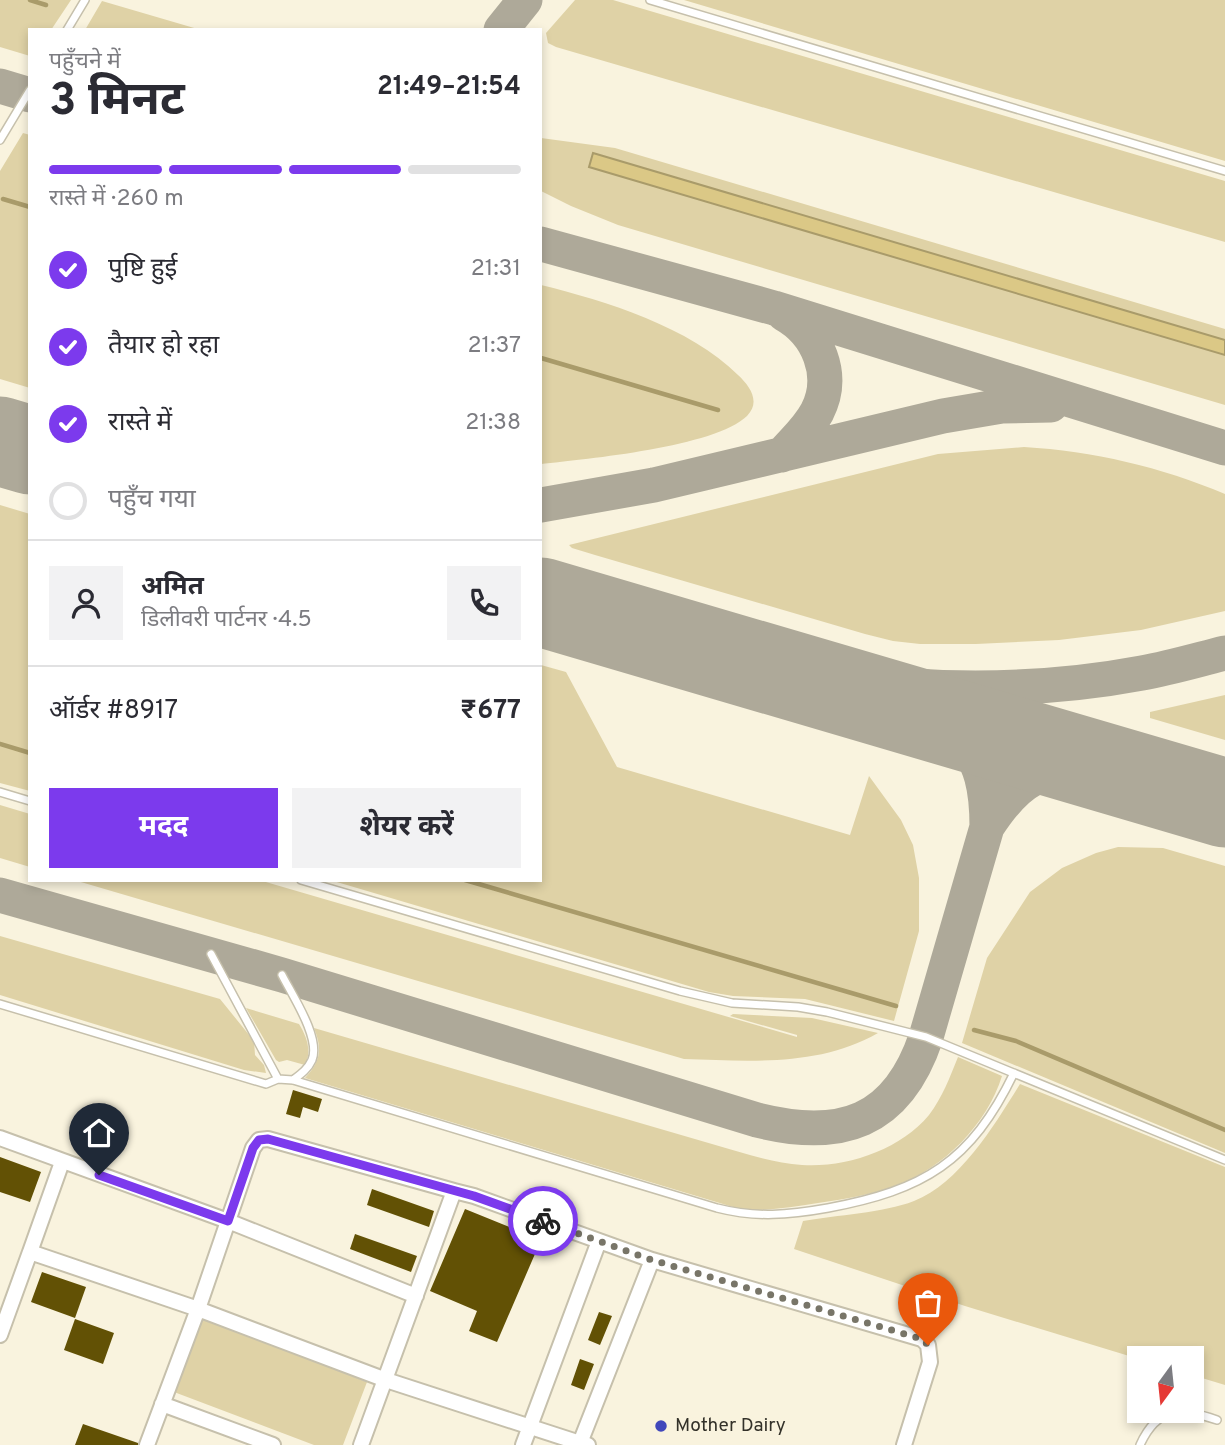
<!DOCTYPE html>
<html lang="hi">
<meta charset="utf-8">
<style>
body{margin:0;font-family:Overpass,"Noto Sans Devanagari",sans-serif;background:#f2f2f3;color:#2b2b33;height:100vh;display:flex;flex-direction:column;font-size:26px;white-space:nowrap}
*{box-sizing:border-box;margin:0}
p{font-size:23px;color:#7c7c81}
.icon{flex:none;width:38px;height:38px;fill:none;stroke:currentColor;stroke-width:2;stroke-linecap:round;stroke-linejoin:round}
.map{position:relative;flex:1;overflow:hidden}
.sheet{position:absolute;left:28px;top:28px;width:514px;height:854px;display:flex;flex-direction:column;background:#fff;border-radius:0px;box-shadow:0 4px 10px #0003}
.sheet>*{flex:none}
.needle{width:46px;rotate:195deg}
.tools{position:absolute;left:1127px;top:1346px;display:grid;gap:14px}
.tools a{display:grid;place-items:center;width:77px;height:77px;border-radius:0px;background:#fff;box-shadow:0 4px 10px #0003;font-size:35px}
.pin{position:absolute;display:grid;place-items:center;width:60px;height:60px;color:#fff;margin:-72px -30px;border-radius:50% 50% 50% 0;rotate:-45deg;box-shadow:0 0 7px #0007}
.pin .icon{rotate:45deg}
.courier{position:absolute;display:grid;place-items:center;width:70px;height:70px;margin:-35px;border:5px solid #7c3aed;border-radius:50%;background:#fff;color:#222;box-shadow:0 2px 9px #0007}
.overview em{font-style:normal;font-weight:700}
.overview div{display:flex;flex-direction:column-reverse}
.overview{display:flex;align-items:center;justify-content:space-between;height:119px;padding:0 21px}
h1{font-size:46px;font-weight:700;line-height:52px}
.bar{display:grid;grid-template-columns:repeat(4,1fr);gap:10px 7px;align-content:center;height:84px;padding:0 21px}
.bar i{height:9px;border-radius:5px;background:#e1e1e2}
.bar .selected{background:#7c3aed}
.bar p{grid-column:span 4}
.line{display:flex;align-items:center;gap:18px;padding:0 21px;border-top:2px solid #e1e1e2}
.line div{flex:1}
.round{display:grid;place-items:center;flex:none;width:74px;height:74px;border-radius:0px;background:#f2f2f3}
ol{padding:0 21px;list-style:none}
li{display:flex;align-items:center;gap:21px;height:77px}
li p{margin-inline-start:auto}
li .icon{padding:7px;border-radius:50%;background:#7c3aed;color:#fff;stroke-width:4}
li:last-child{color:#7c7c81}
li i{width:38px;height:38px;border:4px solid #e1e1e2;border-radius:50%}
.primary-button{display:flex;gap:14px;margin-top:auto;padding:14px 21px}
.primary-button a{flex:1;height:80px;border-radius:0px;background:#7c3aed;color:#fff;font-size:28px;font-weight:700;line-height:80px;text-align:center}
.primary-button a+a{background:#f2f2f3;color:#2b2b33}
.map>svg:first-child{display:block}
</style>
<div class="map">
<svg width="1225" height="1445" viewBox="0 0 1225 1445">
<rect width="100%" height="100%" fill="#f9f3de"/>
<!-- green -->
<path fill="#dfd2a6" d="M0,0h71l-20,30h-21v26l-30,-9z
M575,0h38l612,181v61l-669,-195 -8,-4 -2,-10z
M684,0h541v161z
M102,1l99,29h-116z
M23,133l7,2v253l-30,-9v-208z
M541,138l74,10 610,181v11l-631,-187 -5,14 636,188v50l-607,-180 -47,-19 -30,-15z
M541,285c65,16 149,42 197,90 12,11 23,27 9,41 -32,31 -160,43 -206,48z
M1024,447c69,4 137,20 201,47v117l-84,19 -82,10 -83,4h-56l-27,-3 -28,-7 -270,-79 -23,-7 -3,-3 369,-91z
M0,505l30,9v277l-30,-8z
M541,665l25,7 51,95 233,68 19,-59 32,44 12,25 6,33v53l-25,90 -89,-22 -72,-3 -24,-4 -379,-112h211z
M1225,695v45l-75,-22v-6z
M0,805l30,9v53l-30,-9z
M1118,847l45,1 62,18v287l-263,-110 25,-85 43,-66 32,-24 34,-15z
M74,880h185l538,157v-2l-67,-19 3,-2 79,4 66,15c-59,34 -129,28 -194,26z
M0,936l220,63 34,42 1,14 9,10 2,8 -22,-3 -244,-75z
M246,1008l53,16c8,13 13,27 6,41l-18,-5 -8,2 -3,-2z
M314,1028l398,116c29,8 59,19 90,21 44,3 98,-15 127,-50 13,-17 21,-38 29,-58l44,19c-15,48 -58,92 -105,109 -25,10 -53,14 -79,18 -26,4 -49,8 -75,7l-438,-132c15,-16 18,-28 9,-50z
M1020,1084l205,83v218l-33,-10v-17l-53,1 -174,-53 -171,-57 9,-28c34,-6 80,-8 111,-20 46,-18 81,-77 106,-117z
M202,1316l165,66 -24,63h-29l-140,-53z"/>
<!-- water -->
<path fill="#dbc886" stroke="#a99b6a" stroke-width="2" d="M593,153l632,187v15l-636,-188z"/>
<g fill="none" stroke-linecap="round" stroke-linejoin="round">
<!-- stream -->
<path stroke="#a99b6a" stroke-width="4.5" d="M30,0l16,5
M3,199l27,8
M541,358l177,52
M0,744l30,9
M465,880l431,126
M974,1030l42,11 209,89"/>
<!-- taxiway -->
<path stroke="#aea999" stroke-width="35" d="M501,30l24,-30
M0,86l30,9
M541,244l233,64 451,140
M782,455c12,-14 26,-26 35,-43 19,-37 1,-79 -33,-98
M541,505l113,-20 289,-69 59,-10 49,-1
M723,656c58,12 115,25 174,29 81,6 165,3 245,-12 28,-5 55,-13 83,-20
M987,827c43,-66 73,-63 146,-51
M0,895l282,80 475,145c84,21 140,3 169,-83l61,-210c0,-81 -27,-97 -98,-122"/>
<!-- runway -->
<path stroke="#aea999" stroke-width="89" d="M0,441l30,9
M541,602l684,201"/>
</g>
<!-- building -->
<path fill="#625105" d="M293,1090l29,9 -4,13 -15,-5 -3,11 -14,-4z
M0,1157l41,15 -11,30 -30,-10z
M372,1189l62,22 -5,16 -62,-22z
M465,1209l76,31 -44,102 -28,-11 8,-20 -47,-20z
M355,1234l62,22 -6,16 -61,-23z
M42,1272l44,15 -11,31 -44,-16z
M599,1312l13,4 -12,29 -12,-5z
M75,1319l39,14 -11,31 -39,-14z
M580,1359l14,5 -10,26 -13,-5z
M83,1424l55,19v2h-63z"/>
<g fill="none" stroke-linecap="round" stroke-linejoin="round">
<defs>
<path id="service" d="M650,0l575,171
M67,30l18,-30
M0,140l30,-50
M0,792l30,9
M301,880l379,111 52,12 66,4 29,5 99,25 299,123
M211,954l67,125
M282,975c10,20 39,63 30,85 -4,9 -11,14 -19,20
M0,1004l266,80 12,-5 15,1 424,128c39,10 72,7 111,0 96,-18 143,-46 186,-135
M1140,1445c18,-40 42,-37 77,-25"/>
<path id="minor" d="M0,1138l228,83 188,75
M62,1162l-32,90 168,57 188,71 194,63
M652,1260l270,79 6,6 2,17 -26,83
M0,1335l30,-83
M162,1404l111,41
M147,1445l51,-136 55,-161 6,-8 9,-1 186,52
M361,1445l93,-254 20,5 178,64 -72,183 8,2
M523,1445l76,-204"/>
</defs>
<!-- service casing -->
<use href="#service" stroke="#c6c0ac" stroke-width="10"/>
<!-- minor casing -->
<use href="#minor" stroke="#c6c0ac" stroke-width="18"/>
<!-- service -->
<use href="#service" stroke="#fff" stroke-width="7"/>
<!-- minor -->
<use href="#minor" stroke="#fff" stroke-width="14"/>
</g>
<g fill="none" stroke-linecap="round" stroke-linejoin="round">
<!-- done -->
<path stroke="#787568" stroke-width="7" stroke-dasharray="0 12.6" d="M543,1221l109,39 270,79 6,6"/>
<!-- route -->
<path stroke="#7c3aed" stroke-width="9" d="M99,1175l129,46 25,-73 6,-8 9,-1 206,57 69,25"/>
</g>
<!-- markers -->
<circle fill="#4047bb" stroke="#f9f3de" stroke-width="2.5" cx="661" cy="1426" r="7"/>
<g text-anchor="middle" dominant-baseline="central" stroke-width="7" stroke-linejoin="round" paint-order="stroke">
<!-- poi labels -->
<g font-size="19" fill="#333129" stroke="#f9f3de" text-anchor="start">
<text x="675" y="1426">Mother Dairy</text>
</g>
</g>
</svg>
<div class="tools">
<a><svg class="needle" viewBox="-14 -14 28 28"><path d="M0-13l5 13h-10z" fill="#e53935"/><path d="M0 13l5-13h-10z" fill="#7c7c81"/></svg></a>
</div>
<div class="pin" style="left:928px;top:1345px;background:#ea580c"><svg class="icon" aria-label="bag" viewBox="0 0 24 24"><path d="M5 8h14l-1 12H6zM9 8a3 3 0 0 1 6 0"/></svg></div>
<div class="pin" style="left:99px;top:1175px;background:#1f2937"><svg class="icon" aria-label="home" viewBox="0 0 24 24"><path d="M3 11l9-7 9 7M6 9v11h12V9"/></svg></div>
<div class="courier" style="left:543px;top:1221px"><svg class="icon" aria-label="bike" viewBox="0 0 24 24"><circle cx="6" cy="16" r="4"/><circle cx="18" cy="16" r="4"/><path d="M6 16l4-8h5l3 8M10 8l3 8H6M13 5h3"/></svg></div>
<section class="sheet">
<div class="overview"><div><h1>3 मिनट</h1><p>पहुँचने में</p></div><em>21:49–21:54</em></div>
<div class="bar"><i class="selected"></i><i class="selected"></i><i class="selected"></i><i></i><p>रास्ते में · 260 m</p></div>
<ol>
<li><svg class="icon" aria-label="check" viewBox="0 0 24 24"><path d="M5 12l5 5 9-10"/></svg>पुष्टि हुई<p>21:31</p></li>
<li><svg class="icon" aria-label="check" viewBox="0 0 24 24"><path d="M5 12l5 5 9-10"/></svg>तैयार हो रहा<p>21:37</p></li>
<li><svg class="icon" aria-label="check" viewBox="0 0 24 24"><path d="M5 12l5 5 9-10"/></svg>रास्ते में<p>21:38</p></li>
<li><i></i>पहुँच गया</li>
</ol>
<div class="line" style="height:126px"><a class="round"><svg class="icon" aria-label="person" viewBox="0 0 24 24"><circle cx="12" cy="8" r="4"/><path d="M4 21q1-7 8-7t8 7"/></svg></a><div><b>अमित</b><p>डिलीवरी पार्टनर · 4.5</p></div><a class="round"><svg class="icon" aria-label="phone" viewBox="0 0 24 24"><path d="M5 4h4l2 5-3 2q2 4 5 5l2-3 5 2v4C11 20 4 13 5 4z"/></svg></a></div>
<div class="line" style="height:91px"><div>ऑर्डर #8917</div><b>₹677</b></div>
<div class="primary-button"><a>मदद</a><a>शेयर करें</a></div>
</section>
</div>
